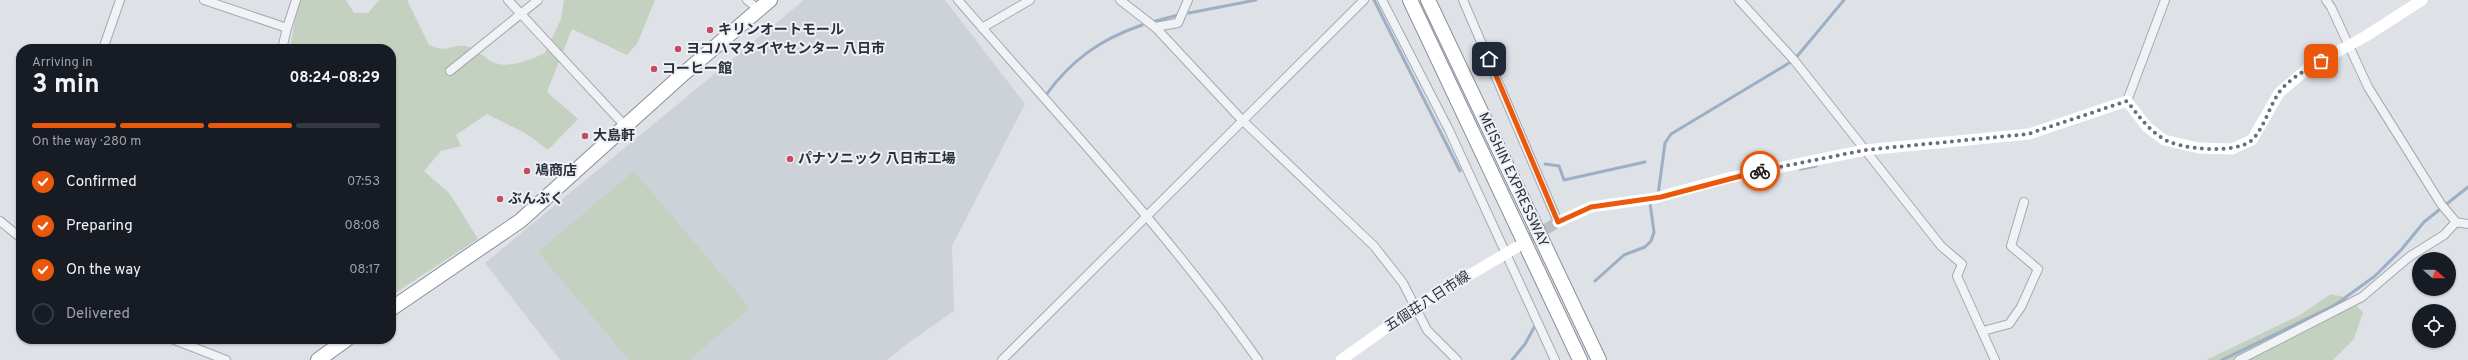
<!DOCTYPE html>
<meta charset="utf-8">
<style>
body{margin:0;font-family:Overpass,"Noto Sans JP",sans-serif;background:#20242c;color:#f1f3f6;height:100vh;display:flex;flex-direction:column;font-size:15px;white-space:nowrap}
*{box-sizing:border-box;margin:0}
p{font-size:13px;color:#9ea1a6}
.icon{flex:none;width:22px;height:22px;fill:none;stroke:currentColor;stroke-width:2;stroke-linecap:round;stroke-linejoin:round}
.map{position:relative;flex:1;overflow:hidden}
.side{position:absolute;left:16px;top:44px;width:380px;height:300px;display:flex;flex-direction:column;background:#171b24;border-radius:16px;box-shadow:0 1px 3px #0004}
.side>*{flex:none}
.needle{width:26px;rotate:111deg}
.fabs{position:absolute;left:2412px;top:252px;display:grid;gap:8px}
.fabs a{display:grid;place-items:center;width:44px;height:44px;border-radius:50%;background:#171b24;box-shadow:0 1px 3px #0004;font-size:20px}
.pin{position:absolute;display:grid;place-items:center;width:34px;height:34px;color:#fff;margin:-17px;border-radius:8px;box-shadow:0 2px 6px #0006}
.courier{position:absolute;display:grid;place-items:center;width:40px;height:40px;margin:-20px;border:3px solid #ea580c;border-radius:50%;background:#fff;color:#222;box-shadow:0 1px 5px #0007}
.overview em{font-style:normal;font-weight:700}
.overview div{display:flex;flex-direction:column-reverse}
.overview{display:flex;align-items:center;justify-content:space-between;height:68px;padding:0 16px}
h1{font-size:26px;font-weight:700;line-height:30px}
.bar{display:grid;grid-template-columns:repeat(4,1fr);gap:6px 4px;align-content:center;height:48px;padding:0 16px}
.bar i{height:5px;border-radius:3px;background:#363941}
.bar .current{background:#ea580c}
.bar p{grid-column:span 4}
ol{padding:0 16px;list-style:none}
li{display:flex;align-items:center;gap:12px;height:44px}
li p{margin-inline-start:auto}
li .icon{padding:4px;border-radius:50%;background:#ea580c;color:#fff;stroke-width:4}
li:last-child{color:#9ea1a6}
li i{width:22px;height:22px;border:2px solid #363941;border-radius:50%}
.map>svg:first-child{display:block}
</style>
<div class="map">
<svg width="2468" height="360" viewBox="0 0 2468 360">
<rect width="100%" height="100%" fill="#dee2e7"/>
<!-- built -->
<path fill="#cdd1d8" d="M804,0h141l80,104 -73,142 2,65 -50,35 -17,14h-327l-75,-97z"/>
<!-- green -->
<path fill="#c4d0c0" d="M298,0h48l8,13h14l11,-13h28l22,45c21,9 19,-1 36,1 9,1 17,9 24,14 17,11 40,0 56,-7l16,-34 3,-19h91l-18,44 -10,11 -55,-26 -25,63 31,27 -30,31 -21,-16 -40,-20 -31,21 5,11 -20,5 -17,20 26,23 28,45 -83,54 -4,-6v-238h-101z
M634,171l116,137 -61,52h-60l-91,-108z
M2331,294l17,4 15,14 -9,27 -21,21h-127l94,-45z"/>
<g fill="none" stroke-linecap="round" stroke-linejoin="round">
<!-- stream -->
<path stroke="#9cafc4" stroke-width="3" d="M1374,0l86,171
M1189,13l67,-13
M1152,22l26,-7
M1046,95c25,-35 55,-56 96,-70
M1545,164l14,2 5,14 81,-18
M1800,169l16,-3
M1658,195l7,-52 6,-9 123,-74 50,-60
M1595,281l29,-26 21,-8 6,-6 3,-9 -4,-29
M1512,360l13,-16 11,-20
M2222,360l113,-55 40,-29 26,-26 23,-28 44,-35"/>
<!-- secondary-tunnel -->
<path stroke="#babec5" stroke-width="11" stroke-dasharray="11 5.5" stroke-linecap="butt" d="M1517,246l41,-24"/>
<defs>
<path id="street" d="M204,0l83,28 -5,21
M508,0l118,127
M747,0l11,9
M958,0c102,118 210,232 300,360
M1120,0l36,28 86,92 132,126 29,37 24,47 30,30
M1382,0l67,130 106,230
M1463,0l95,222
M1739,0l55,60 147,186 21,18 -5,12 38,84
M2326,0l5,7 37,80 73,117 15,18 12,2
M1155,27l23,-4 10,-23
M287,28l9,-28
M982,28l48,-28
M103,49l17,-49
M450,71l88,-71
M2127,101l38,-101
M0,221l21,17
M1983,331l26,-7 12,-17 17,-38 -27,-23 13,-44
M172,339l54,21
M1002,360l362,-360
M2239,360l123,-63 47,-40 35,-22 12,-13"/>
<path id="highway" d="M1410,0l170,360
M1428,0l171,360
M391,309l129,-88 162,-146 88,-75
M318,360l29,-21"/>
</defs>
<!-- street casing -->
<use href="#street" stroke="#a4a9b0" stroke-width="10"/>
<!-- highway casing -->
<use href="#highway" stroke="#878f9c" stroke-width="16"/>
<!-- street -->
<use href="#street" stroke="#f1f2f5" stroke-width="8"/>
<!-- secondary -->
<path stroke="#fff" stroke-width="11" d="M1558,222l33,-15 64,-9 73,-20 137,-28 164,-16 98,-33 20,26 17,13 35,8 33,1 20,-9 27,-47 29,-25 58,-32 56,-36
M1341,360l76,-54 100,-59"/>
<!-- highway -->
<use href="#highway" stroke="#fff" stroke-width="14"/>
</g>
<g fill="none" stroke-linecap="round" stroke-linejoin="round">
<!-- done -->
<path stroke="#686e78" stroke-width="4" stroke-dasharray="0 7.2" d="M1760,171l105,-21 163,-16 99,-33c11,14 20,27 35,37 17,12 76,17 91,1 11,-12 16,-31 25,-45 9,-14 29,-25 43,-33"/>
<!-- route -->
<path stroke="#ea580c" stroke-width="5" d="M1489,59l69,163 33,-15 70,-10 99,-26"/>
</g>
<!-- markers -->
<g fill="#c44c5c" stroke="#eef0f5" stroke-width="1.5">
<circle cx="710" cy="30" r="4"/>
<circle cx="678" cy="49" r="4"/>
<circle cx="654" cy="69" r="4"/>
<circle cx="585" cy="136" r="4"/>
<circle cx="790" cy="159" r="4"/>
<circle cx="527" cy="171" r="4"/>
<circle cx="500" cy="199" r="4"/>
</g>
<g text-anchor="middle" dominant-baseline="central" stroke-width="4" stroke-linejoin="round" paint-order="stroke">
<!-- poi labels -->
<g font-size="14" font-weight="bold" fill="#29303c" stroke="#eef0f5" text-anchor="start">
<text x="718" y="30">キリンオートモール</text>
<text x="686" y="49">ヨコハマタイヤセンター 八日市</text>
<text x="662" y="69">コーヒー館</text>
<text x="593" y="136">大島軒</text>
<text x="798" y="159">パナソニック 八日市工場</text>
<text x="535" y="171">鳰商店</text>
<text x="508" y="199">ぶんぶく</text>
</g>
<!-- street labels -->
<g font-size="14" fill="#29303c" stroke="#eef0f5">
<text transform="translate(1513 180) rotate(65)">MEISHIN EXPRESSWAY</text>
<text transform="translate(1428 302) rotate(-33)">五個荘八日市線</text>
</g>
</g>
</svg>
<div class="fabs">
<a><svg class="needle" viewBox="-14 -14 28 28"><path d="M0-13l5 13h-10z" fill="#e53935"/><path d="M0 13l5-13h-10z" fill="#9ea1a6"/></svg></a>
<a><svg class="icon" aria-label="locate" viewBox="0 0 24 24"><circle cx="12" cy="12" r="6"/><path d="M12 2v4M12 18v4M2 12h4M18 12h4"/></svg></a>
</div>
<div class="pin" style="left:2321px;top:61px;background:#ea580c"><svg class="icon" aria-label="bag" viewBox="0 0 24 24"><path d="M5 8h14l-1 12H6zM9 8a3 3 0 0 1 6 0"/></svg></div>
<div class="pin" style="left:1489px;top:59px;background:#1f2937"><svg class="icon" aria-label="home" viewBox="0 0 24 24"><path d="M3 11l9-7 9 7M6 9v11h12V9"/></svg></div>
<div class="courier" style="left:1760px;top:171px"><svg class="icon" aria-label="bike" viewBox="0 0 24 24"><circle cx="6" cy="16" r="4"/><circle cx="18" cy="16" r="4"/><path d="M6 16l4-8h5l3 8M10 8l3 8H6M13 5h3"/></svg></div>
<section class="side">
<div class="overview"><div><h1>3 min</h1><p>Arriving in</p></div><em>08:24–08:29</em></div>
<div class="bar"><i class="current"></i><i class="current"></i><i class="current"></i><i></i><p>On the way · 280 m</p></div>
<ol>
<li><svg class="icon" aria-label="check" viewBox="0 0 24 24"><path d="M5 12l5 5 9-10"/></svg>Confirmed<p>07:53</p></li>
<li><svg class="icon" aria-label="check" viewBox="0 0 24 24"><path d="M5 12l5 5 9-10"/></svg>Preparing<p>08:08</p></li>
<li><svg class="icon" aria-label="check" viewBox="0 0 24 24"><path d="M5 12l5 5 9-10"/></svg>On the way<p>08:17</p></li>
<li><i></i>Delivered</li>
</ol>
</section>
</div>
